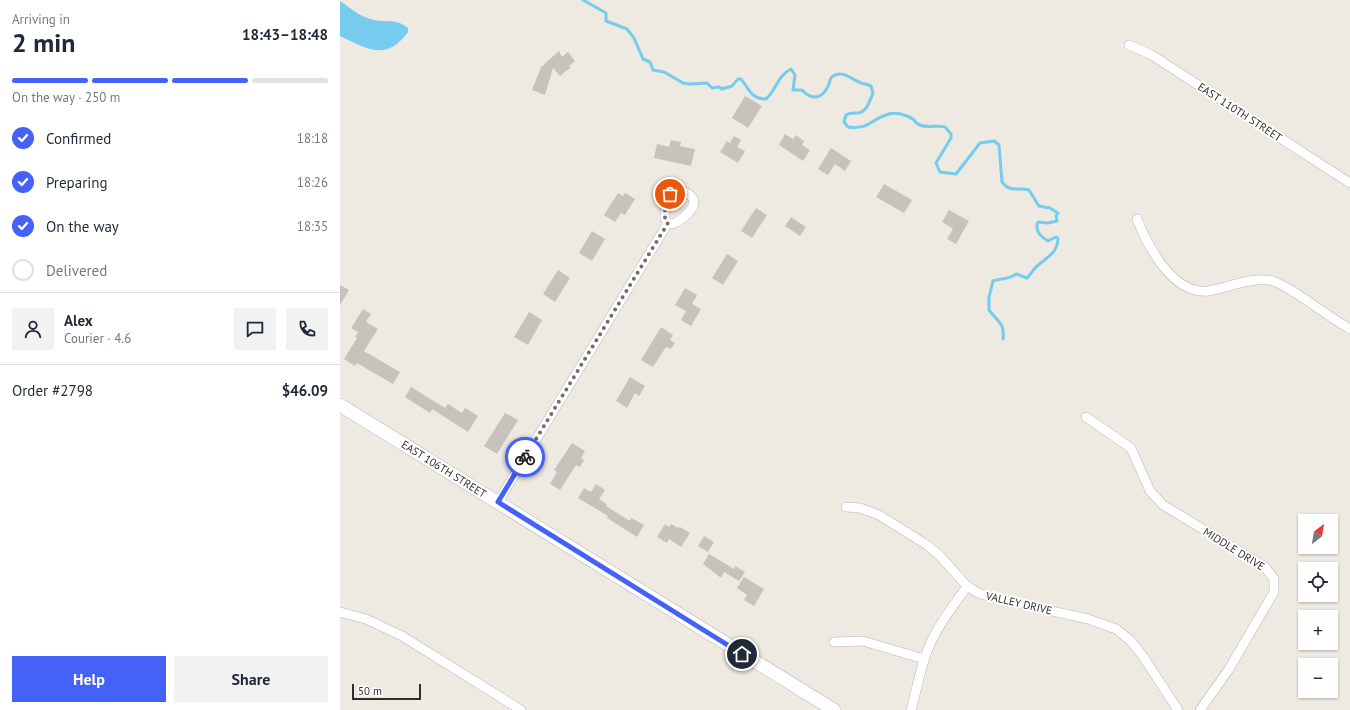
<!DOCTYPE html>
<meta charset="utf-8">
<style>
body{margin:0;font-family:"PT Sans",sans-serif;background:#f2f2f3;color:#1f2937;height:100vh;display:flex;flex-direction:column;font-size:15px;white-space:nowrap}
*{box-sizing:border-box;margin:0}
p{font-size:13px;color:#747a83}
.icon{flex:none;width:22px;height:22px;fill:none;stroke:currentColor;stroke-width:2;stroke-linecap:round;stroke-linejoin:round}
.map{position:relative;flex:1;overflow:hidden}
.panel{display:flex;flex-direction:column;background:#fff;width:340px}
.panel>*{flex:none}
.needle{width:26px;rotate:31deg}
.buttons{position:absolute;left:958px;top:514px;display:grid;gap:8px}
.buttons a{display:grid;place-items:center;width:40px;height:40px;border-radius:0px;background:#fff;box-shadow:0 1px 3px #0004;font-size:20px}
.scale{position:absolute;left:12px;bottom:10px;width:69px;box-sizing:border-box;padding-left:4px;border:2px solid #2e2e2e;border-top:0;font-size:11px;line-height:14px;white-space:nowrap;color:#2e2e2e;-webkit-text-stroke:3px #fff;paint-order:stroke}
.pin{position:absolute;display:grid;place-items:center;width:34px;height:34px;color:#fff;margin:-17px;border:2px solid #fff;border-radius:50%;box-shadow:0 1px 4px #0007}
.courier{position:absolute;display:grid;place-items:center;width:40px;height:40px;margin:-20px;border:3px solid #4462f8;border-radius:50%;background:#fff;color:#222;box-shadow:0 1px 5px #0007}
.overview em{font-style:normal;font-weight:700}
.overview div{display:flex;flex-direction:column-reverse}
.overview{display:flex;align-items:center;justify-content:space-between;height:68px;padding:0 12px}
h1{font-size:26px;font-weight:700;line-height:30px}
.bar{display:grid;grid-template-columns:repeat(4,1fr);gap:6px 4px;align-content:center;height:48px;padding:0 12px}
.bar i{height:5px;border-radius:3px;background:#e0e1e3}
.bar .on{background:#4462f8}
.bar p{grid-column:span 4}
.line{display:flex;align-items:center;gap:10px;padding:0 12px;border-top:1px solid #e0e1e3}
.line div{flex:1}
.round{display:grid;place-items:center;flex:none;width:42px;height:42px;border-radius:0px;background:#f2f2f3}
ol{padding:0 12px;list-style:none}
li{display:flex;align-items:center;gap:12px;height:44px}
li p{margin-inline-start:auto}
li .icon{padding:4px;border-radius:50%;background:#4462f8;color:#fff;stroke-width:4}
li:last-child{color:#747a83}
li i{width:22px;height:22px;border:2px solid #e0e1e3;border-radius:50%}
.primary-button{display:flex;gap:8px;margin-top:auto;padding:8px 12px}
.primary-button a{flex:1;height:46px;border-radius:0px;background:#4462f8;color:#fff;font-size:16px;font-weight:700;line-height:46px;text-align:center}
.primary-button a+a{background:#f2f2f3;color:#1f2937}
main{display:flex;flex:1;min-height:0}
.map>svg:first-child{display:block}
</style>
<main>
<section class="panel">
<div class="overview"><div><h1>2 min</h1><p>Arriving in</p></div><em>18:43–18:48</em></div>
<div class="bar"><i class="on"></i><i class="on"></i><i class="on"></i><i></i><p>On the way · 250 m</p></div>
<ol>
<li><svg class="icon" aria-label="check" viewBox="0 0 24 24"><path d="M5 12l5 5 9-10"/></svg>Confirmed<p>18:18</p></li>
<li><svg class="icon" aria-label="check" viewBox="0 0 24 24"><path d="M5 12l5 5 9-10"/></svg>Preparing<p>18:26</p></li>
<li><svg class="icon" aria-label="check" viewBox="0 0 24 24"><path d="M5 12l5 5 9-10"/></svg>On the way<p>18:35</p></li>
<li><i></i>Delivered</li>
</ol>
<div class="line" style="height:72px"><a class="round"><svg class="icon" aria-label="person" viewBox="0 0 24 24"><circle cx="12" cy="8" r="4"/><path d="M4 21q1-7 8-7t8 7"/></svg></a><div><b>Alex</b><p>Courier · 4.6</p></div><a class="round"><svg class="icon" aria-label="chat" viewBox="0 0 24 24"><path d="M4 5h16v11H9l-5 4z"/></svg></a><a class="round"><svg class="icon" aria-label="phone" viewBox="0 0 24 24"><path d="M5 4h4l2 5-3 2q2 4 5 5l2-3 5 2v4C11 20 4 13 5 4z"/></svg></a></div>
<div class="line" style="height:52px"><div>Order #2798</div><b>$46.09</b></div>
<div class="primary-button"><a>Help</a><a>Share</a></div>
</section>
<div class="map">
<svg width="1010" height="710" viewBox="0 0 1010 710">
<rect width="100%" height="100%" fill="#eee9e1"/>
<!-- water -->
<path fill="#76ccee" d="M0,1c9,6 18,14 28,17 13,6 28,-1 40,10v4c-22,30 -40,17 -68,4z"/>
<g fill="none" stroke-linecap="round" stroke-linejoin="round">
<!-- stream -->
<path stroke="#76ccee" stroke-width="3" d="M243,0l23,13v8l21,8 7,9 9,21 7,3 3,8 11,2 19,11 7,1 17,-1 5,5 7,-1 3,2 10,-3 6,-7h3c8,9 9,20 25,20 9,-7 12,-24 25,-30l4,6 -2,15h9c10,11 21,9 27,-6 1,-3 1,-6 4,-8 10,-6 18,3 26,6 3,2 8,2 12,4l2,7c-3,7 -6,19 -15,20 -5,0 -7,-1 -12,2l-2,7 4,5c22,3 22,-8 41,-13 7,-2 18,1 24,5 2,2 3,5 7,6 7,3 17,0 25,2l6,7v4l-15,25 4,9 16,2 24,-31 14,-2 5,4 3,37c8,11 16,5 27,8l10,16 11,2 8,5 -2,3 1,5 -9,2 -10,-1c-4,9 3,15 10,19l8,-4 2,1c0,16 -13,20 -23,30 -3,4 -5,7 -8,10l-11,-4c-8,6 -14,4 -23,7l-4,16v13c9,12 16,13 14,29"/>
</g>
<!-- building -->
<path fill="#c7c3bc" d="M219,51l3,6 6,-5 7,9 -6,5 2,1 -11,9 -7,-8 -8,27 -13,-5 9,-23z
M405,96l17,10 -14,22 -16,-10z
M445,134l8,5 3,-4 8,6 -2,4 8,5 -7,11 -24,-16z
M394,136l7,4 -4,7 8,4 -7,12 -18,-11 7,-11 3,2z
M331,140l10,2 -1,4 15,3 -4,17 -37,-8 3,-14 12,3z
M491,148l20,13 -6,10 -10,-7 -7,11 -10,-6z
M544,184l28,16 -8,13 -28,-16z
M278,193l5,3 2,-3 10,6 -10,16 -4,-2 -6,9 -11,-7z
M416,208l11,7 -15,23 -11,-7z
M609,210l20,11 -13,23 -9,-5 6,-10 -11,-7z
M451,217l15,10 -6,9 -15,-10z
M252,231l13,8 -13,22 -13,-8z
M387,254l11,7 -15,24 -11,-7z
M218,270l12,8 -15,24 -12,-8z
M0,285l9,5 -9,15z
M345,288l12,7 -5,9 9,5 -10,17 -10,-6 5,-9 -11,-6z
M23,309l8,5 -5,8 12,7 -14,22 36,21 -7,12 -36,-21 -2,3 -11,-7 13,-21 -2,-1 3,-5 -7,-4z
M189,312l13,8 -14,25 -14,-8z
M321,327l12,8 -3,5 5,3 -4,6 -5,-2 -13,20 -12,-7z
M290,377l15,9 -6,10 -4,-3 -8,15 -11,-7z
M71,387l34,21 3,-4 14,9 3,-5 13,8 -10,16 -36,-23 -2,4 -25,-16z
M165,413l13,7 -21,34 -13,-8z
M232,443l13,8 -4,7 3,2 -4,7 -4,-2 -16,25 -10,-6 7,-12 -3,-2z
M256,484l9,6 -6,9 8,5 -1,2 24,15 1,-3 13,7 -7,12 -30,-19 1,-2 -30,-18 6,-10 7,4z
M325,524l4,3 2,-3 7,4 2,-1 10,6 -9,14 -12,-8 -2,4 -10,-6z
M364,536l10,6 -6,10 -10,-6z
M369,554l25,15 1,-3 10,6 -6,9 -15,-9 -3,6 -18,-14z
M404,577l20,12 -10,17 -10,-6 3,-5 -10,-7z"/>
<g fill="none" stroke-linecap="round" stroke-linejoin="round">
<defs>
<path id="street" d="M789,45l21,9 200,129
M340,190c28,9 7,27 -7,34l-5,-1 -3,-4c0,-13 -1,-27 15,-29z
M797,219c10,25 30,64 58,71 10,3 20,0 30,-3 15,-4 32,-10 48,-6 7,2 14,7 21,11 19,12 37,26 56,37
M746,417l45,31 19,43 13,14 102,62 9,12v13l-45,77 -29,41
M158,502l170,-279
M506,507l14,1 19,7 48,30 12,10 28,31 11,7 20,6 90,20 28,10 15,12 11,14 36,55
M0,612l26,7 36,17 119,74
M494,642l29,-1 61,18
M571,710c7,-25 11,-52 23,-74 9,-18 22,-33 33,-50"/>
<path id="secondary" d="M0,405l494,305"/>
</defs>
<!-- street casing -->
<use href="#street" stroke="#b4b6c0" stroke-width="10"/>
<!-- secondary casing -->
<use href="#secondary" stroke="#b4b6c0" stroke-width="14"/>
<!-- street -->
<use href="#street" stroke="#fff" stroke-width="9"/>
<!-- secondary -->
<use href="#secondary" stroke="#fff" stroke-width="13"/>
</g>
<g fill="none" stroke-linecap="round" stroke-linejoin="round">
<!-- done -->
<path stroke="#716f6d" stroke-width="4" stroke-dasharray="0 7.2" d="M185,457l143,-234 -3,-4v-16l5,-9"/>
<!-- route -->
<path stroke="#4462f8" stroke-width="5" d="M185,457l-27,45 244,152"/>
</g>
<g text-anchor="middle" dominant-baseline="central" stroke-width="4" stroke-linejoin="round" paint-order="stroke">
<!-- street labels -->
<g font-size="11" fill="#2e2e2e" stroke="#fff">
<text transform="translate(900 112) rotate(33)">EAST 110TH STREET</text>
<text transform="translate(104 469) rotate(32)">EAST 106TH STREET</text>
<text transform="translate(894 549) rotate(32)">MIDDLE DRIVE</text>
<text transform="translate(679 603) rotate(13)">VALLEY DRIVE</text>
</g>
</g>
</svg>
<div class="buttons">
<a><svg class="needle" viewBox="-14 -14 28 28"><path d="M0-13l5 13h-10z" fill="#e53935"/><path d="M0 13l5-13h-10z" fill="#747a83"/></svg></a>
<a><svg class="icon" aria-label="locate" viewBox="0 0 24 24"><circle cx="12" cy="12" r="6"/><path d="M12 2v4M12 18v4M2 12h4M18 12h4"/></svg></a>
<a>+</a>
<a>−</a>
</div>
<div class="scale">50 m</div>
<div class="pin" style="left:330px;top:194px;background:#ea580c"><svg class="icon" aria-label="bag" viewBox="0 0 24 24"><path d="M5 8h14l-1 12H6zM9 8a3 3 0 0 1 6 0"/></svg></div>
<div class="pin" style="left:402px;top:654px;background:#1f2937"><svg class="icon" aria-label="home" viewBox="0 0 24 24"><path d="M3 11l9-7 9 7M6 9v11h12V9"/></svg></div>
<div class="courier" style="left:185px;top:457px"><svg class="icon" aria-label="bike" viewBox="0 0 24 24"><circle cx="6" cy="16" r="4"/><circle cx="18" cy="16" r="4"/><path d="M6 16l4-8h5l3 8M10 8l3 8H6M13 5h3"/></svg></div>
</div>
</main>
